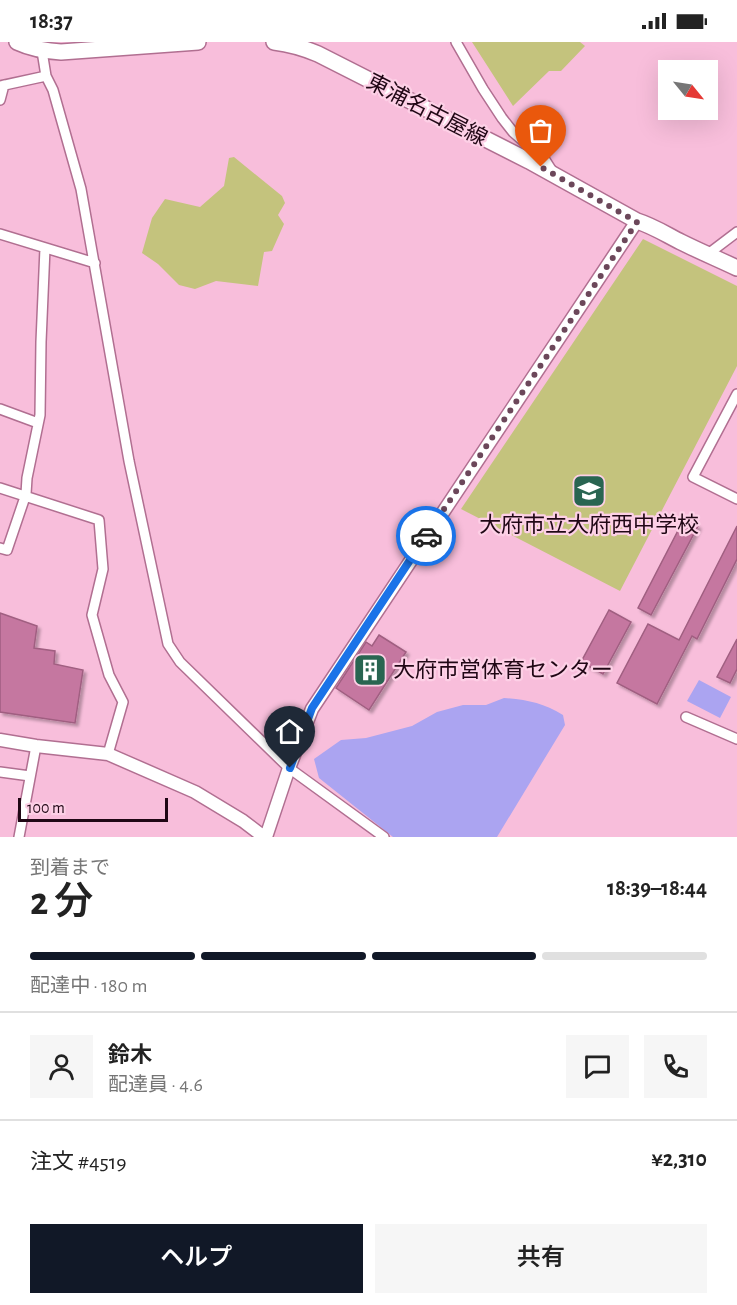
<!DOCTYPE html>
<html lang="ja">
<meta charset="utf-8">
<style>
body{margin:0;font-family:"Alegreya Sans","Noto Sans JP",sans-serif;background:#f6f6f6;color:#222;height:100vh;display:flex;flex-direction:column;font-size:22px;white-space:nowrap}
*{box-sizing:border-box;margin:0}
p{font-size:20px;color:#767676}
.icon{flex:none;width:33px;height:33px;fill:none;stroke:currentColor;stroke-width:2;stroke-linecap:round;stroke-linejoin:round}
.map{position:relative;height:795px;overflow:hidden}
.side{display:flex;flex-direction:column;background:#fff;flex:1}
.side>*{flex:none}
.needle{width:39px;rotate:120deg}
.fabs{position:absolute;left:658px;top:18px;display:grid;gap:12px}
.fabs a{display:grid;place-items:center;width:60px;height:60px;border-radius:0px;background:#fff;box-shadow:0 6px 24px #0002;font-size:30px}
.scale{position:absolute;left:18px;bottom:15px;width:150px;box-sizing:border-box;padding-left:6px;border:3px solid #200715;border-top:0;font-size:16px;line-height:21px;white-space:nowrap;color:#200715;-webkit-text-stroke:4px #fdd0e6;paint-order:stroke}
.pin{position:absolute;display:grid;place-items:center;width:51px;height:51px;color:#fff;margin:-62px -26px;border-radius:50% 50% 50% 0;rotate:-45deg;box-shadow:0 0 6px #0007}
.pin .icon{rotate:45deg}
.courier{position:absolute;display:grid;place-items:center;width:60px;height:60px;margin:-30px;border:4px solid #1a73e8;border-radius:50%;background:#fff;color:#222;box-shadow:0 2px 8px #0007}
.summary em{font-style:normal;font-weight:600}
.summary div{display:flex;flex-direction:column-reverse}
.summary{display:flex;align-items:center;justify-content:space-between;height:102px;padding:0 30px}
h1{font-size:39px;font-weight:600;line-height:45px}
.bar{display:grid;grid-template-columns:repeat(4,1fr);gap:9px 6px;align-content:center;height:72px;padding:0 30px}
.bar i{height:8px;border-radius:4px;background:#e0e0e0}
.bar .current{background:#111827}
.bar p{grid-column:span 4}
.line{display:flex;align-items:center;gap:15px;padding:0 30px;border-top:2px solid #e0e0e0}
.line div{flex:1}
.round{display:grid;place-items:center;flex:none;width:63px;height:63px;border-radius:0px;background:#f6f6f6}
.action{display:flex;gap:12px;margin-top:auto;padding:12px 30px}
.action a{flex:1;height:69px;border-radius:0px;background:#111827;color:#fff;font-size:24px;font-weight:600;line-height:69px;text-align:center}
.action a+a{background:#f6f6f6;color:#222}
.status{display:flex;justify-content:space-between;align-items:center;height:42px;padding:0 30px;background:#fff;direction:ltr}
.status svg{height:16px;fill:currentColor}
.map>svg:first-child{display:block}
</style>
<div class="status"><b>18:37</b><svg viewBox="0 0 49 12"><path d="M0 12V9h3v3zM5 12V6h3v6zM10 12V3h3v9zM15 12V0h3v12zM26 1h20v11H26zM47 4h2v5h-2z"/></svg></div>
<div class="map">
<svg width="737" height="795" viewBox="0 0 737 795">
<defs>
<filter id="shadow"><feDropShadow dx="3" dy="3" stdDeviation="1.5" flood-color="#0004"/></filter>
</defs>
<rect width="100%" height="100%" fill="#f8bedb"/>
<!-- green -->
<path fill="#c4c37d" d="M472,0h108l5,4 -24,25h-12l-36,35z
M234,115l48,39 3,7 -7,12 6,9 -12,27 -8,1 -6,34 -42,-5 -21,8 -16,-4 -21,-21 -16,-11 10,-35 13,-19 35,8 24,-21 5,-28z
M643,197l94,47v80l-117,225 -159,-82z"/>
<!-- water -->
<path fill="#aba4f1" d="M699,638l32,17 -11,21 -33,-17z
M504,656c24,2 39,5 59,17l2,10 -68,112h-104l-74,-59 -5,-19 27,-19 25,-2 46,-12 25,-14 26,-7h23z"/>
<!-- building -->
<path fill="#c577a0" stroke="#a05f81" stroke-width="1.5" filter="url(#shadow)" d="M684,477l14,7 -47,89 -13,-7z
M737,484v33l-40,80 -5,-3 -35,68 -40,-21 31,-59 31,16z
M609,568l22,12 -28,52 -22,-12z
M0,571l37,13 -3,22 21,3 -1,13 29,6 -8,53 -75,-11z
M379,593l27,17 -37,58 -33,-22 30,-46 6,4z
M737,597v30l-7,14 -13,-6z"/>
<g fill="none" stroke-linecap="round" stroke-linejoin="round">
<defs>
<path id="minor" d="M456,0l27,47 19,29 11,14 32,28 7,11
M42,9l4,25 7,14 28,99 48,272 39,183 12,18 109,106 95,69
M0,44l46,-10
M0,58l4,-15
M0,192l95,29
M708,212l29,-22
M737,352l-44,83 44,22
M0,367l38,14
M0,446l99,32 4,49 -11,46 17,60 14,27 -15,52
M0,506l7,2 19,-56 1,-16 13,-63 1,-73 4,-94
M686,675l51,22
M0,730l30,4
M19,795l17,-91"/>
<path id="tertiary" d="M0,698l36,6 72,8 87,38 48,29 21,16
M266,795l23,-69 23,-59 325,-488"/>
<path id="primary" d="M17,0c15,7 28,9 44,10l137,-10
M274,0c16,2 30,6 44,12l211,107 108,60c16,5 30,14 44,21 18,9 37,17 56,26"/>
</defs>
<!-- minor casing -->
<use href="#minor" stroke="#b16f91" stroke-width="12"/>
<!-- tertiary casing -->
<use href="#tertiary" stroke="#b16f91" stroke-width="15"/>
<!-- primary casing -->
<use href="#primary" stroke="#b16f91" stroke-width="18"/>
<!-- minor -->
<use href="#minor" stroke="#fff" stroke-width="9"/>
<!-- tertiary -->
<use href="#tertiary" stroke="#fff" stroke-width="12"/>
<!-- primary -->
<use href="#primary" stroke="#fff" stroke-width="15"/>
</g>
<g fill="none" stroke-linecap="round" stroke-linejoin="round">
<!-- done -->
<path stroke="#6c475a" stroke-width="6" stroke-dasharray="0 10.8" d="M426,494l211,-314 -96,-55"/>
<!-- route -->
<path stroke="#1a73e8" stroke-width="8" d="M290,726l22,-60 114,-172"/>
</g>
<!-- icons -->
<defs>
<symbol id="school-square" viewBox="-11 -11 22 22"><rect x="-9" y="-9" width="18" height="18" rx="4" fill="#296551" stroke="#fdd0e6"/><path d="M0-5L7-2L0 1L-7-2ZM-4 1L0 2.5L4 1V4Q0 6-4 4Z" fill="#fff"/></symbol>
<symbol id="building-square" viewBox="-11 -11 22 22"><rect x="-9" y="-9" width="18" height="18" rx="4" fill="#296551" stroke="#fdd0e6"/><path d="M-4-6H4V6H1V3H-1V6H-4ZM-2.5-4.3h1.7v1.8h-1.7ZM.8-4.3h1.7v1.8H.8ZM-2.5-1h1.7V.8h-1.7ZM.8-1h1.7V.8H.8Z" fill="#fff"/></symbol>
</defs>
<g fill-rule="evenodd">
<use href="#school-square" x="570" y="430" width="38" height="38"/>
<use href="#building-square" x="351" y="609" width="38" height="38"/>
</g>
<g text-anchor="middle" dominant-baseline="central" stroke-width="4.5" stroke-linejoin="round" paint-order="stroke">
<!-- street labels -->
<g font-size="22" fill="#200715" stroke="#fdd0e6">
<text transform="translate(427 68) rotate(27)">東浦名古屋線</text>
</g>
<!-- poi labels -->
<g font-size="22" fill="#200715" stroke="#fdd0e6">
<text x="589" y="483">大府市立大府西中学校</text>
<text x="393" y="628" text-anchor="start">大府市営体育センター</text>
</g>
</g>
</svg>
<div class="fabs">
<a><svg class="needle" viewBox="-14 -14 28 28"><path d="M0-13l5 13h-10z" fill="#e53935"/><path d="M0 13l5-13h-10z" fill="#767676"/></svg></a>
</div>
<div class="scale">100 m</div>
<div class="pin" style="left:541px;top:125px;background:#ea580c"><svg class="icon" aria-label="bag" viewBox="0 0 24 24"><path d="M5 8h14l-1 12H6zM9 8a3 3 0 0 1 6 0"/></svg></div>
<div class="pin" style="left:290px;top:726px;background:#1f2937"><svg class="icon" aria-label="home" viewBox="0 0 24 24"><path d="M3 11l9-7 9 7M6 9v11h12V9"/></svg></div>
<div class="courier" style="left:426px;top:494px"><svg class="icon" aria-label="car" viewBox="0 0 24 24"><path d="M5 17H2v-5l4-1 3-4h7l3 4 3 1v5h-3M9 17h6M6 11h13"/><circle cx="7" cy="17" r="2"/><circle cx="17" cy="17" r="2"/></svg></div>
</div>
<section class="side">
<div class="summary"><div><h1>2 分</h1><p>到着まで</p></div><em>18:39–18:44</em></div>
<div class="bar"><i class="current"></i><i class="current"></i><i class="current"></i><i></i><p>配達中 · 180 m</p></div>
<div class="line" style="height:108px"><a class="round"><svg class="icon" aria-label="person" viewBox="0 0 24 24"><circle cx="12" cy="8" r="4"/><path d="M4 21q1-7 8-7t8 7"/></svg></a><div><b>鈴木</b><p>配達員 · 4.6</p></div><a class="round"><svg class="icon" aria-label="chat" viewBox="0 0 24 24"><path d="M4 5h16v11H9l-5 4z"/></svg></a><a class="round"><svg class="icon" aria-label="phone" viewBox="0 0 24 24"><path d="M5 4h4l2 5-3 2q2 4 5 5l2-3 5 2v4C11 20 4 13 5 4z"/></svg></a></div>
<div class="line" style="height:78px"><div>注文 #4519</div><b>¥2,310</b></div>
<div class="action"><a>ヘルプ</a><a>共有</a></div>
</section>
